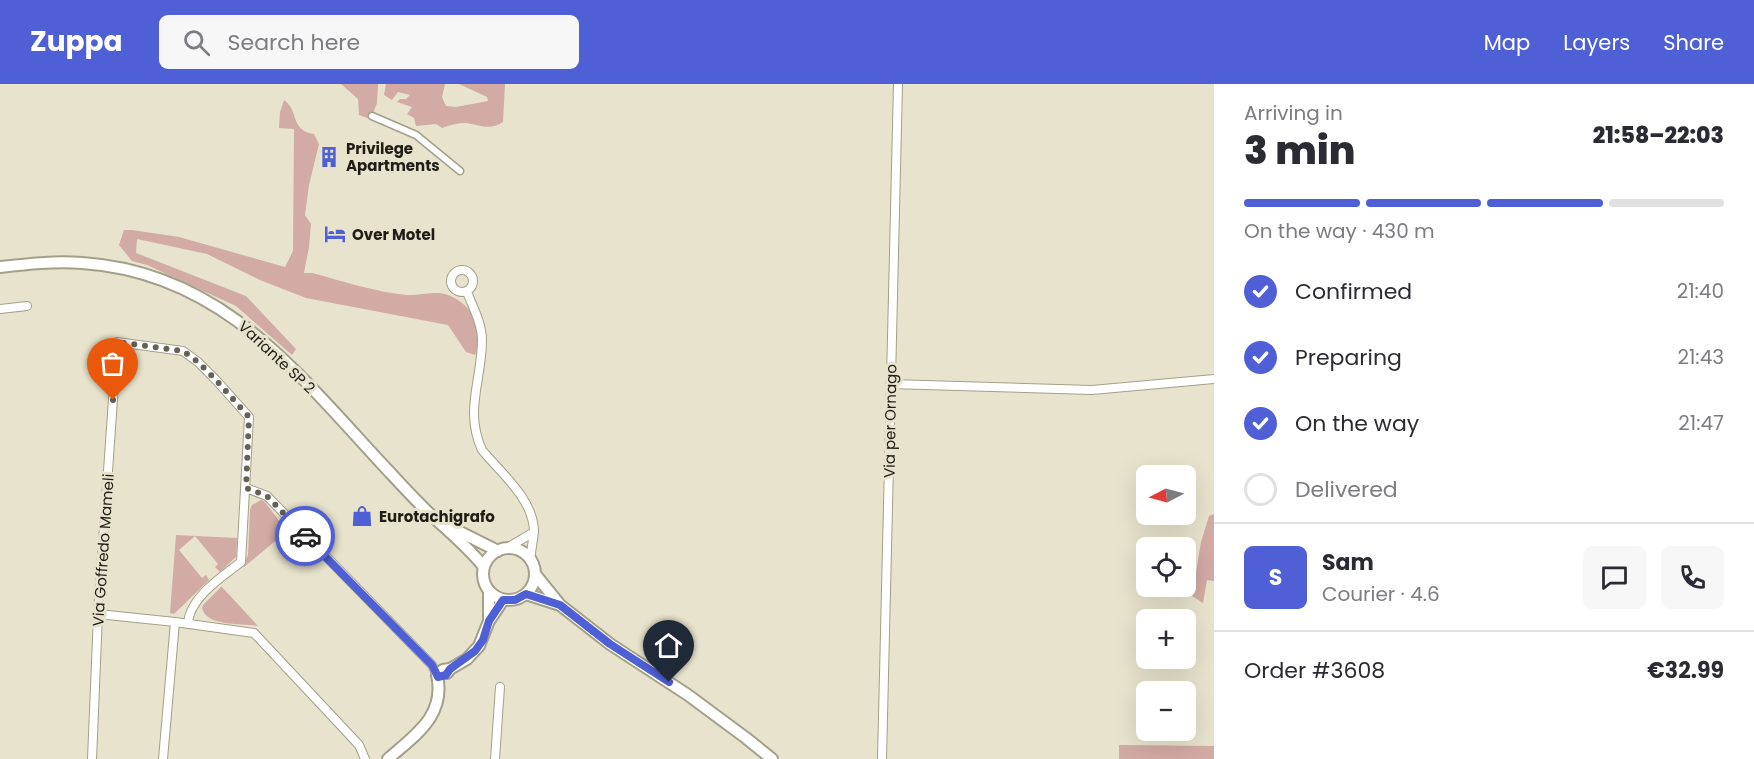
<!DOCTYPE html>
<meta charset="utf-8">
<style>
body{margin:0;font-family:Poppins,sans-serif;background:#f7f7f7;color:#2b2b33;height:100vh;display:flex;flex-direction:column;font-size:22px;white-space:nowrap}
*{box-sizing:border-box;margin:0}
p{font-size:20px;color:#7c7c81}
.icon{flex:none;width:33px;height:33px;fill:none;stroke:currentColor;stroke-width:2;stroke-linecap:round;stroke-linejoin:round}
.map{position:relative;flex:1;overflow:hidden}
.drawer{display:flex;flex-direction:column;background:#fff;width:540px}
.drawer>*{flex:none}
.needle{width:39px;rotate:264deg}
.controls{position:absolute;left:1136px;top:381px;display:grid;gap:12px}
.controls a{display:grid;place-items:center;width:60px;height:60px;border-radius:9px;background:#fff;box-shadow:0 6px 24px #0002;font-size:30px}
.pin{position:absolute;display:grid;place-items:center;width:51px;height:51px;color:#fff;margin:-62px -26px;border-radius:50% 50% 50% 0;rotate:-45deg;box-shadow:0 0 6px #0007}
.pin .icon{rotate:45deg}
.courier{position:absolute;display:grid;place-items:center;width:60px;height:60px;margin:-30px;border:4px solid #4f5fd5;border-radius:50%;background:#fff;color:#222;box-shadow:0 2px 8px #0007}
.overview em{font-style:normal;font-weight:800}
.overview div{display:flex;flex-direction:column-reverse}
.overview{display:flex;align-items:center;justify-content:space-between;height:102px;padding:0 30px}
h1{font-size:39px;font-weight:800;line-height:45px}
.bar{display:grid;grid-template-columns:repeat(4,1fr);gap:9px 6px;align-content:center;height:72px;padding:0 30px}
.bar i{height:8px;border-radius:4px;background:#e1e1e2}
.bar .selected{background:#4f5fd5}
.bar p{grid-column:span 4}
.line{display:flex;align-items:center;gap:15px;padding:0 30px;border-top:2px solid #e1e1e2}
.line div{flex:1}
.round{display:grid;place-items:center;flex:none;width:63px;height:63px;border-radius:9px;background:#f7f7f7}
ol{padding:0 30px;list-style:none}
li{display:flex;align-items:center;gap:18px;height:66px}
li p{margin-inline-start:auto}
li .icon{padding:6px;border-radius:50%;background:#4f5fd5;color:#fff;stroke-width:4}
li:last-child{color:#7c7c81}
li i{width:33px;height:33px;border:3px solid #e1e1e2;border-radius:50%}
header{display:flex;align-items:center;gap:36px;box-sizing:border-box;height:84px;padding:0 30px;background:#4f5fd5;color:#fff}
header strong{font-size:28px}
nav{display:flex;gap:33px;margin-inline-start:auto;font-size:21px}
.search{width:420px;height:54px;background:#f7f7f7;display:flex;align-items:center;gap:15px;box-sizing:border-box;padding:0 21px;border-radius:9px;color:#7c7c81;font-size:22px}
main{display:flex;flex:1;min-height:0}
.map>svg:first-child{display:block}
</style>
<header>
<strong>Zuppa</strong>
<div class="search"><svg class="icon" aria-label="search" viewBox="0 0 24 24"><circle cx="10" cy="10" r="6"/><path d="M15 15l6 6"/></svg>Search here</div>
<nav><a>Map</a><a>Layers</a><a>Share</a></nav>
</header>
<main>
<div class="map">
<svg width="1214" height="675" viewBox="0 0 1214 675">
<rect width="100%" height="100%" fill="#e7e3cc"/>
<!-- green -->
<path fill="#d2aba4" d="M341,0h37l-1,19 -5,13 -5,2 -8,-3 -1,-16z
M386,0h59l-3,13 4,9 10,1 32,-6 -1,-4 -28,-13h46l-2,38c-13,9 -24,3 -37,1 -9,0 -16,2 -24,5l-6,-4 -20,2 -2,-8 -7,-4 5,-7 -15,-5 3,-3h6l4,-4 -12,-3 -6,8 -8,-5z
M284,16c15,10 6,31 30,34l5,10 -10,41 -4,30 6,9 -2,23 -5,26h8c31,8 63,19 95,22 13,1 28,-5 41,0 8,3 17,9 22,16 6,8 10,36 5,44l-9,-3 -18,-27 -142,-27 -46,-18 -53,-26 -70,-15 -1,14 110,43 50,53 -4,6 -56,-49 -89,-41 -15,-4 -13,-16 5,-15h8l47,7 106,30 8,-16 1,-122 -15,-1 1,-16z
M261,416l3,1 23,30 -43,36 -1,-2 5,-10 2,-45 2,-5z
M1214,430v67l-7,-1 -4,23 -11,-7 9,-54 8,-26z
M176,451l61,3 -1,19 -16,15 -5,-5 3,-3 -23,-28 -16,14 23,28 4,-3 3,5 -35,34 -4,-1z
M222,502v1l36,39c-17,-3 -51,1 -56,-18l1,-3z
M1119,661l95,1v13h-95z"/>
<g fill="none" stroke-linecap="round" stroke-linejoin="round">
<defs>
<path id="pedestrian" d="M372,32l44,19 44,36"/>
<path id="minor" d="M451 197a11 11 0 1 1 22 0a11 11 0 1 1-22 0Z
M467,208c6,15 15,32 15,48 0,40 -18,71 0,110 20,24 52,50 52,82
M0,225l27,-3
M890,300l202,6 122,-11
M246,404l21,8 165,169 5,10
M507,464l27,-16 -4,28
M98,530l77,8 79,11 105,112 6,14
M92,675l6,-145 19,-272 66,9 15,11 18,18 33,37 -8,145c-19,15 -51,35 -53,61
M163,675l12,-137
M495,675l5,-72
M882,675l16,-675"/>
<path id="tertiary" d="M489,507v29
M447,589l3,-4 17,-10 12,-13 10,-25 14,-21
M388,675c27,-24 58,-43 49,-84l6,-5 7,-1"/>
<path id="secondary" d="M0,183c27,-3 55,-6 82,-4 138,9 213,107 300,201 16,17 32,35 50,52 18,16 37,32 52,51
M450,443l48,24
M483 490a26 26 0 1 1 52 0a26 26 0 1 1-52 0Z
M535,490l25,31 50,39 78,51 58,43 26,21
M526,510l34,11"/>
</defs>
<!-- pedestrian casing -->
<use href="#pedestrian" stroke="#a3a08a" stroke-width="9"/>
<!-- minor casing -->
<use href="#minor" stroke="#a3a08a" stroke-width="10"/>
<!-- tertiary casing -->
<use href="#tertiary" stroke="#a3a08a" stroke-width="14"/>
<!-- secondary casing -->
<use href="#secondary" stroke="#a3a08a" stroke-width="14"/>
<!-- pedestrian -->
<use href="#pedestrian" stroke="#fff" stroke-width="6"/>
<!-- minor -->
<use href="#minor" stroke="#fff" stroke-width="8"/>
<!-- tertiary -->
<use href="#tertiary" stroke="#fff" stroke-width="10"/>
<!-- secondary -->
<use href="#secondary" stroke="#fff" stroke-width="10"/>
</g>
<g fill="none" stroke-linecap="round" stroke-linejoin="round">
<!-- done -->
<path stroke="#656255" stroke-width="6" stroke-dasharray="0 10.8" d="M113,316l4,-58 66,9 15,11 18,18 33,37 -3,71 21,8 38,40"/>
<!-- route -->
<path stroke="#4f5fd5" stroke-width="8" d="M305,452l127,129 6,12 8,-2 4,-6 25,-18 8,-11 6,-19 14,-21h12l11,-6 34,11 50,39 59,38"/>
</g>
<!-- icons -->
<defs>
<symbol id="building-bare" viewBox="-9 -9 18 18"><path d="M-4-6H4V6H1V3H-1V6H-4ZM-2.5-4.3h1.7v1.8h-1.7ZM.8-4.3h1.7v1.8H.8ZM-2.5-1h1.7V.8h-1.7ZM.8-1h1.7V.8H.8Z" fill="#4f5fd5" stroke="#e7e3cc" stroke-width="2.5" paint-order="stroke"/></symbol>
<symbol id="hotel-bare" viewBox="-9 -9 18 18"><path d="M-6-4.5h1.5V1H6V5H4.5V3h-9V5H-6ZM-4 0a1.8 1.8 0 1 1 3.6 0ZM.5 0V-2.5h3Q6-2.5 6 0Z" fill="#4f5fd5" stroke="#e7e3cc" stroke-width="2.5" paint-order="stroke"/></symbol>
<symbol id="shop-bare" viewBox="-9 -9 18 18"><path d="M-5-2.5h2.3a2.7 3.5 0 0 1 5.4 0H5L5.5 6h-11ZM-1.5-2.5h3a1.5 2.3 0 0 0-3 0Z" fill="#4f5fd5" stroke="#e7e3cc" stroke-width="2.5" paint-order="stroke"/></symbol>
</defs>
<g fill-rule="evenodd">
<use href="#building-bare" x="314" y="58" width="30" height="30"/>
<use href="#hotel-bare" x="320" y="135" width="30" height="30"/>
<use href="#shop-bare" x="347" y="417" width="30" height="30"/>
</g>
<g text-anchor="middle" dominant-baseline="central" stroke-width="6" stroke-linejoin="round" paint-order="stroke">
<!-- poi labels -->
<g font-size="15" font-weight="bold" fill="#1f1d15" stroke="#e7e3cc" text-anchor="start">
<text x="346" y="64">Privilege<tspan x="346" dy="17">Apartments</tspan></text>
<text x="352" y="150">Over Motel</text>
<text x="379" y="432">Eurotachigrafo</text>
</g>
<!-- street labels -->
<g font-size="15" fill="#1f1d15" stroke="#e7e3cc">
<text transform="translate(277 273) rotate(43)">Variante SP 2</text>
<text transform="translate(890 337) rotate(-89)">Via per Ornago</text>
<text transform="translate(103 466) rotate(-86)">Via Goffredo Mameli</text>
</g>
</g>
</svg>
<div class="controls">
<a><svg class="needle" viewBox="-14 -14 28 28"><path d="M0-13l5 13h-10z" fill="#e53935"/><path d="M0 13l5-13h-10z" fill="#7c7c81"/></svg></a>
<a><svg class="icon" aria-label="locate" viewBox="0 0 24 24"><circle cx="12" cy="12" r="6"/><path d="M12 2v4M12 18v4M2 12h4M18 12h4"/></svg></a>
<a>+</a>
<a>−</a>
</div>
<div class="pin" style="left:113px;top:316px;background:#ea580c"><svg class="icon" aria-label="bag" viewBox="0 0 24 24"><path d="M5 8h14l-1 12H6zM9 8a3 3 0 0 1 6 0"/></svg></div>
<div class="pin" style="left:669px;top:598px;background:#1f2937"><svg class="icon" aria-label="home" viewBox="0 0 24 24"><path d="M3 11l9-7 9 7M6 9v11h12V9"/></svg></div>
<div class="courier" style="left:305px;top:452px"><svg class="icon" aria-label="car" viewBox="0 0 24 24"><path d="M5 17H2v-5l4-1 3-4h7l3 4 3 1v5h-3M9 17h6M6 11h13"/><circle cx="7" cy="17" r="2"/><circle cx="17" cy="17" r="2"/></svg></div>
</div>
<section class="drawer">
<div class="overview"><div><h1>3 min</h1><p>Arriving in</p></div><em>21:58–22:03</em></div>
<div class="bar"><i class="selected"></i><i class="selected"></i><i class="selected"></i><i></i><p>On the way · 430 m</p></div>
<ol>
<li><svg class="icon" aria-label="check" viewBox="0 0 24 24"><path d="M5 12l5 5 9-10"/></svg>Confirmed<p>21:40</p></li>
<li><svg class="icon" aria-label="check" viewBox="0 0 24 24"><path d="M5 12l5 5 9-10"/></svg>Preparing<p>21:43</p></li>
<li><svg class="icon" aria-label="check" viewBox="0 0 24 24"><path d="M5 12l5 5 9-10"/></svg>On the way<p>21:47</p></li>
<li><i></i>Delivered</li>
</ol>
<div class="line" style="height:108px"><b class="round" style="background:#4f5fd5;color:#fff">S</b><div><b>Sam</b><p>Courier · 4.6</p></div><a class="round"><svg class="icon" aria-label="chat" viewBox="0 0 24 24"><path d="M4 5h16v11H9l-5 4z"/></svg></a><a class="round"><svg class="icon" aria-label="phone" viewBox="0 0 24 24"><path d="M5 4h4l2 5-3 2q2 4 5 5l2-3 5 2v4C11 20 4 13 5 4z"/></svg></a></div>
<div class="line" style="height:78px"><div>Order #3608</div><b>€32.99</b></div>
</section>
</main>
